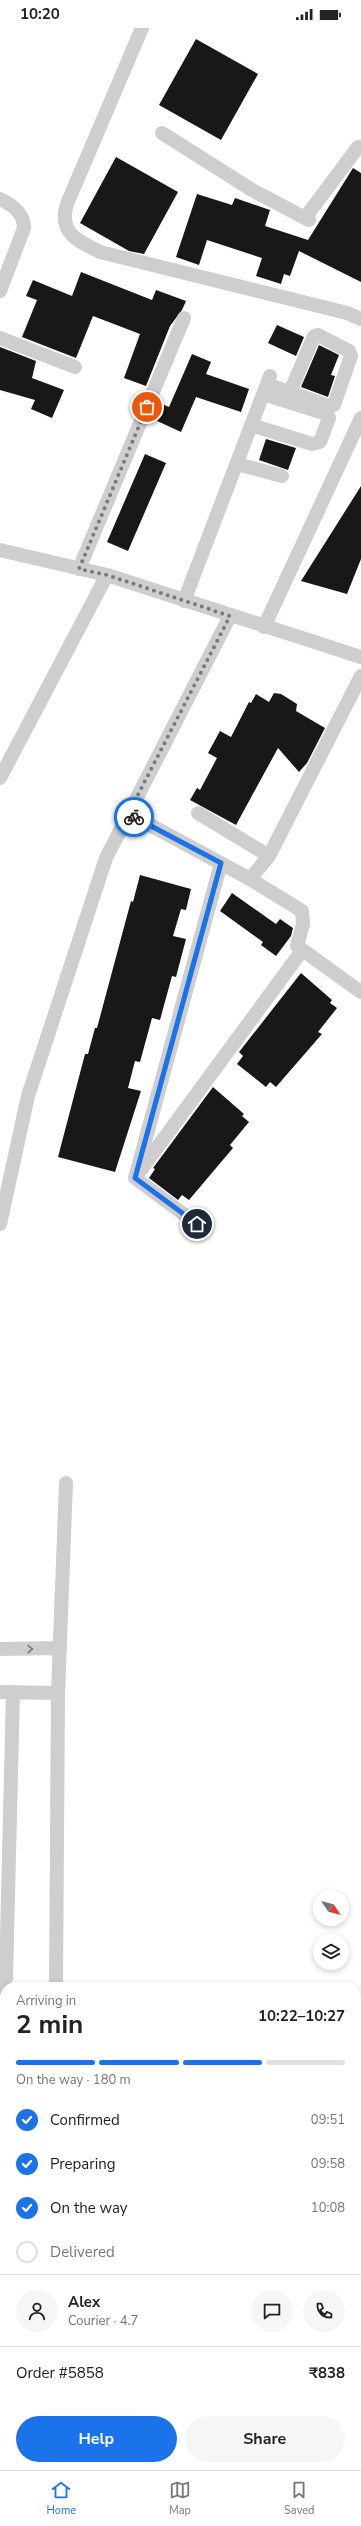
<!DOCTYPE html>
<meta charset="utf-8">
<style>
body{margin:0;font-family:"Nunito Sans",sans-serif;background:#f6f6f6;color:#222;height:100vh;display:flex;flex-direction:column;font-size:15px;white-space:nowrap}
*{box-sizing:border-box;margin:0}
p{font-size:13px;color:#767676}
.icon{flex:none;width:22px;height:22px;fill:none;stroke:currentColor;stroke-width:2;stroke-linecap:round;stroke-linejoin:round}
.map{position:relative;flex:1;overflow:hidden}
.panel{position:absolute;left:0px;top:1954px;width:361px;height:488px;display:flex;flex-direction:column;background:#fff;border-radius:16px 16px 0 0;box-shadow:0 2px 6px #0003}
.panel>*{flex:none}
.needle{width:26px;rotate:125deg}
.buttons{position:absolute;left:313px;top:1862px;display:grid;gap:8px}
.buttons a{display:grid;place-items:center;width:36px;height:36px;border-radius:50%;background:#fff;box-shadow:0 2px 6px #0003;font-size:20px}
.pin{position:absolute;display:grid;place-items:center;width:34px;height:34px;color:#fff;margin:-17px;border:2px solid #fff;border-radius:50%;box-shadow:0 1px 4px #0007}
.courier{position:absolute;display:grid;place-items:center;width:40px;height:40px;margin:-20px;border:3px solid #1a73e8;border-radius:50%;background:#fff;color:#222;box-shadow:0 1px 5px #0007}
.head em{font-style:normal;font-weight:700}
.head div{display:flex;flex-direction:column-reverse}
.head{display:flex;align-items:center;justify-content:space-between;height:68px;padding:0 16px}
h1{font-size:26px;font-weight:700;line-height:30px}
.bar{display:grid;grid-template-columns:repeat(4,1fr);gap:6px 4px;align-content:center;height:48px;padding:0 16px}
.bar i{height:5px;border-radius:3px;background:#e0e0e0}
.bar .current{background:#1a73e8}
.bar p{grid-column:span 4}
.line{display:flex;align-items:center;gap:10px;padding:0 16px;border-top:1px solid #e0e0e0}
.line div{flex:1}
.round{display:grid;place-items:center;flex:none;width:42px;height:42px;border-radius:21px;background:#f6f6f6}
ol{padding:0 16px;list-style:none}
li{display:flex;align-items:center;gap:12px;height:44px}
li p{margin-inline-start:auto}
li .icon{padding:4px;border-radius:50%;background:#1a73e8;color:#fff;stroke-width:4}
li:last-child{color:#767676}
li i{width:22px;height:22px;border:2px solid #e0e0e0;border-radius:50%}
.primary-button{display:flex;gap:8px;margin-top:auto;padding:8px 16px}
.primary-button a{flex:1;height:46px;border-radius:24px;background:#1a73e8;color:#fff;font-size:16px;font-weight:700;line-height:46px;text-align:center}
.primary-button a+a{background:#f6f6f6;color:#222}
.status{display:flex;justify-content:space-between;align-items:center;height:28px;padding:0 20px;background:#fff;direction:ltr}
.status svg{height:11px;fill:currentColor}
.tabs{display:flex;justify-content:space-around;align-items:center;height:56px;border-top:1px solid #e0e0e0;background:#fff;font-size:11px;color:#767676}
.tabs a{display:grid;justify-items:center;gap:2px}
.tabs .current{color:#1a73e8}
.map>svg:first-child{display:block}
</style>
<div class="status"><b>10:20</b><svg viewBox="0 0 49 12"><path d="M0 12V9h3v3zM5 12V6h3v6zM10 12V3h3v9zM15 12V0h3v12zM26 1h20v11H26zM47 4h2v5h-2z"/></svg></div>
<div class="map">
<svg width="361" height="2442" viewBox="0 0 361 2442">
<rect width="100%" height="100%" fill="#fff"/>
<!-- building -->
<path fill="#181818" d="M196,11l62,35 -37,66 -62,-35z
M116,129l62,35 -34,62 -15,-3 -49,-28z
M353,140l8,5v109l-62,-31 -9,25 -6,-2 -3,10 -25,-8 6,-18 -55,-18 -8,25 -23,-8 21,-63 35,11 3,-7 35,12 -5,16 43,14z
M81,244l71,28 4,-10 30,11 -4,9 -12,16 -24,60 -22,-8 16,-44 -47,-18 -17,42 -54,-21 15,-37 -11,-4 7,-16 39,16z
M277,297l27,12 -8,19 -28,-13z
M319,317l20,10 -8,20 4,1 -7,21 -27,-10z
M0,319l36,14 -4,17 32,12 -12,28 -21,-9 4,-9 -35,-10z
M192,326l19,8 -5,12 43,15 -8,23 -45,-15 -15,35 -26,-12 7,-16 7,3z
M266,411l30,9 -8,22 -29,-10z
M145,426l21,9 -38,88 -21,-9z
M361,458v73l-14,35 -46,-13z
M274,665l7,1 16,10 -1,7 29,17 -18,35 -8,9 -21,-24 -42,77 -46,-25 7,-12 3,2 17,-32 -9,-5 12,-22 11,6 18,-35 2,1 5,-9 13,8z
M140,847l51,14 -5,21 -5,-1 -8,27 13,3 -10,38 -4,-1 -12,44 -8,-2 -12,44 -5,-1 -7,27 13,3 -26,81 -57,-15 27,-103h3l7,-26h2l34,-127 2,1z
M232,865l44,31 4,-5 13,9 -2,8 -15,20 -15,-11 2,-3 -43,-31z
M301,945l31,27 -2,3 7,5 -19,24 4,2 -46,53 -6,-5 -4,5 -29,-23 6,-8 -4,-4z
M213,1059l31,27 -2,2 7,6 -19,23 3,3 -44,52 -7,-5 -4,5 -29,-22 6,-9 -2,-1z"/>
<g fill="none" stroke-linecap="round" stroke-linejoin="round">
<!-- minor -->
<path stroke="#cecece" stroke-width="14" d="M142,0l-75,176c-9,28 10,37 33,48l247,61 14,6
M162,105l90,57 57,30 -1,-6 50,-67 3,1
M0,171c13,6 24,14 24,29l-24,63
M0,310l75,29
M267,356l62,22 5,-1 17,-49 -2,-5 -31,-16 -4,1 -24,56
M251,397l61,19 8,-2 9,-24 -2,-4 -64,-20
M237,436l45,12
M0,522l107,25 254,82
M79,541l105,-251
M184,573l86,-225
M264,599l97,-209
M0,750l107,-203
M128,785l122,66 52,32 1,13 -6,22 64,46
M198,785l71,43
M250,851l19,-23 92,-180
M140,1143l161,-219
M0,1196l28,-128 78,-238 124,-242
M197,1196l-62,-46 86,-315
M0,1621l60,-1
M0,1664l58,1
M56,1959l2,-294 8,-210
M0,1961l6,-11 7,-286
M0,1998h5
M6,2442l5,-5"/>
</g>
<!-- one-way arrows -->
<defs><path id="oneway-chevron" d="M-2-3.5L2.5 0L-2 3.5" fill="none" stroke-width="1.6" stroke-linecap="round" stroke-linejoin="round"/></defs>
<use stroke="#787878" href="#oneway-chevron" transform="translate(30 1621) rotate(-1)"/>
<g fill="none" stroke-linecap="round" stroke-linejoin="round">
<!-- done -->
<path stroke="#797979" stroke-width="4" stroke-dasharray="0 7.2" d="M134,789l-6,-3 102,-198 -123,-41 -28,-6 68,-162"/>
<!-- route -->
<path stroke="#1a73e8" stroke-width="5" d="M134,789l87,46 -86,315 62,46"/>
</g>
</svg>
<div class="buttons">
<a><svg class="needle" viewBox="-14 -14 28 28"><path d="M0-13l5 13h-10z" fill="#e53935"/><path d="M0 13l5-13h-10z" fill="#767676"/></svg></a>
<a><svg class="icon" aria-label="layers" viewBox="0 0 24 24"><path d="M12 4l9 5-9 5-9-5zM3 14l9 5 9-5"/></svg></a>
</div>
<div class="pin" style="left:147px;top:379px;background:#ea580c"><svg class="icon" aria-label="bag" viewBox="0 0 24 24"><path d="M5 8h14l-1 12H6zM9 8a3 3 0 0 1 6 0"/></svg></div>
<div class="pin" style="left:197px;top:1196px;background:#1f2937"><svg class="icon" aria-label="home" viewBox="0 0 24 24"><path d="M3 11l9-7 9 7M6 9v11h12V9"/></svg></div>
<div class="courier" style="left:134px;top:789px"><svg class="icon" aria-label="bike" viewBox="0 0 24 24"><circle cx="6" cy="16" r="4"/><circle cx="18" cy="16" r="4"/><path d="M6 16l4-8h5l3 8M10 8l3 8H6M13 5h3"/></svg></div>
<section class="panel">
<div class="head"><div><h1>2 min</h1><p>Arriving in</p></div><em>10:22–10:27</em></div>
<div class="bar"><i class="current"></i><i class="current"></i><i class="current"></i><i></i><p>On the way · 180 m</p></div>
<ol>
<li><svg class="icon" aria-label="check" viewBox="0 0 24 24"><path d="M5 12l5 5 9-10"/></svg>Confirmed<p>09:51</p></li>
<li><svg class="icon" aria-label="check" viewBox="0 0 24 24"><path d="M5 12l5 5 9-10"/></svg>Preparing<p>09:58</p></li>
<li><svg class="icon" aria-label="check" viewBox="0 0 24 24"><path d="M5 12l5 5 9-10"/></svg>On the way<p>10:08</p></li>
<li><i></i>Delivered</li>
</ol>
<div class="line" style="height:72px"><a class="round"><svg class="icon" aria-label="person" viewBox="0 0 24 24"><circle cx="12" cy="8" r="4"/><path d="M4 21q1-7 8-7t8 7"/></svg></a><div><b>Alex</b><p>Courier · 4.7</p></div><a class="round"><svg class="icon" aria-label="chat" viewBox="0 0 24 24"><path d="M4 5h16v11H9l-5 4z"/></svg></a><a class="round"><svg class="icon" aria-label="phone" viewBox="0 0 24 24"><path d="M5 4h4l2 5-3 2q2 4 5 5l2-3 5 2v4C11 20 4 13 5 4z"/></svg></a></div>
<div class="line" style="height:52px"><div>Order #5858</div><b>₹838</b></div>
<div class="primary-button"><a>Help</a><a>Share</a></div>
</section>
</div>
<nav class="tabs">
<a class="current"><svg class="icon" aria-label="home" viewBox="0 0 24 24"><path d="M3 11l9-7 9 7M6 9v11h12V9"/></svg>Home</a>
<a><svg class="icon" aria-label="map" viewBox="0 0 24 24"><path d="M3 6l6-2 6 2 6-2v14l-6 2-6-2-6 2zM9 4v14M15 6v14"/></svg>Map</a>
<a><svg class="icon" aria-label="saved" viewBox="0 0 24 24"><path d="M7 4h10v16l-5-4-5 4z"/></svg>Saved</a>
</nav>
